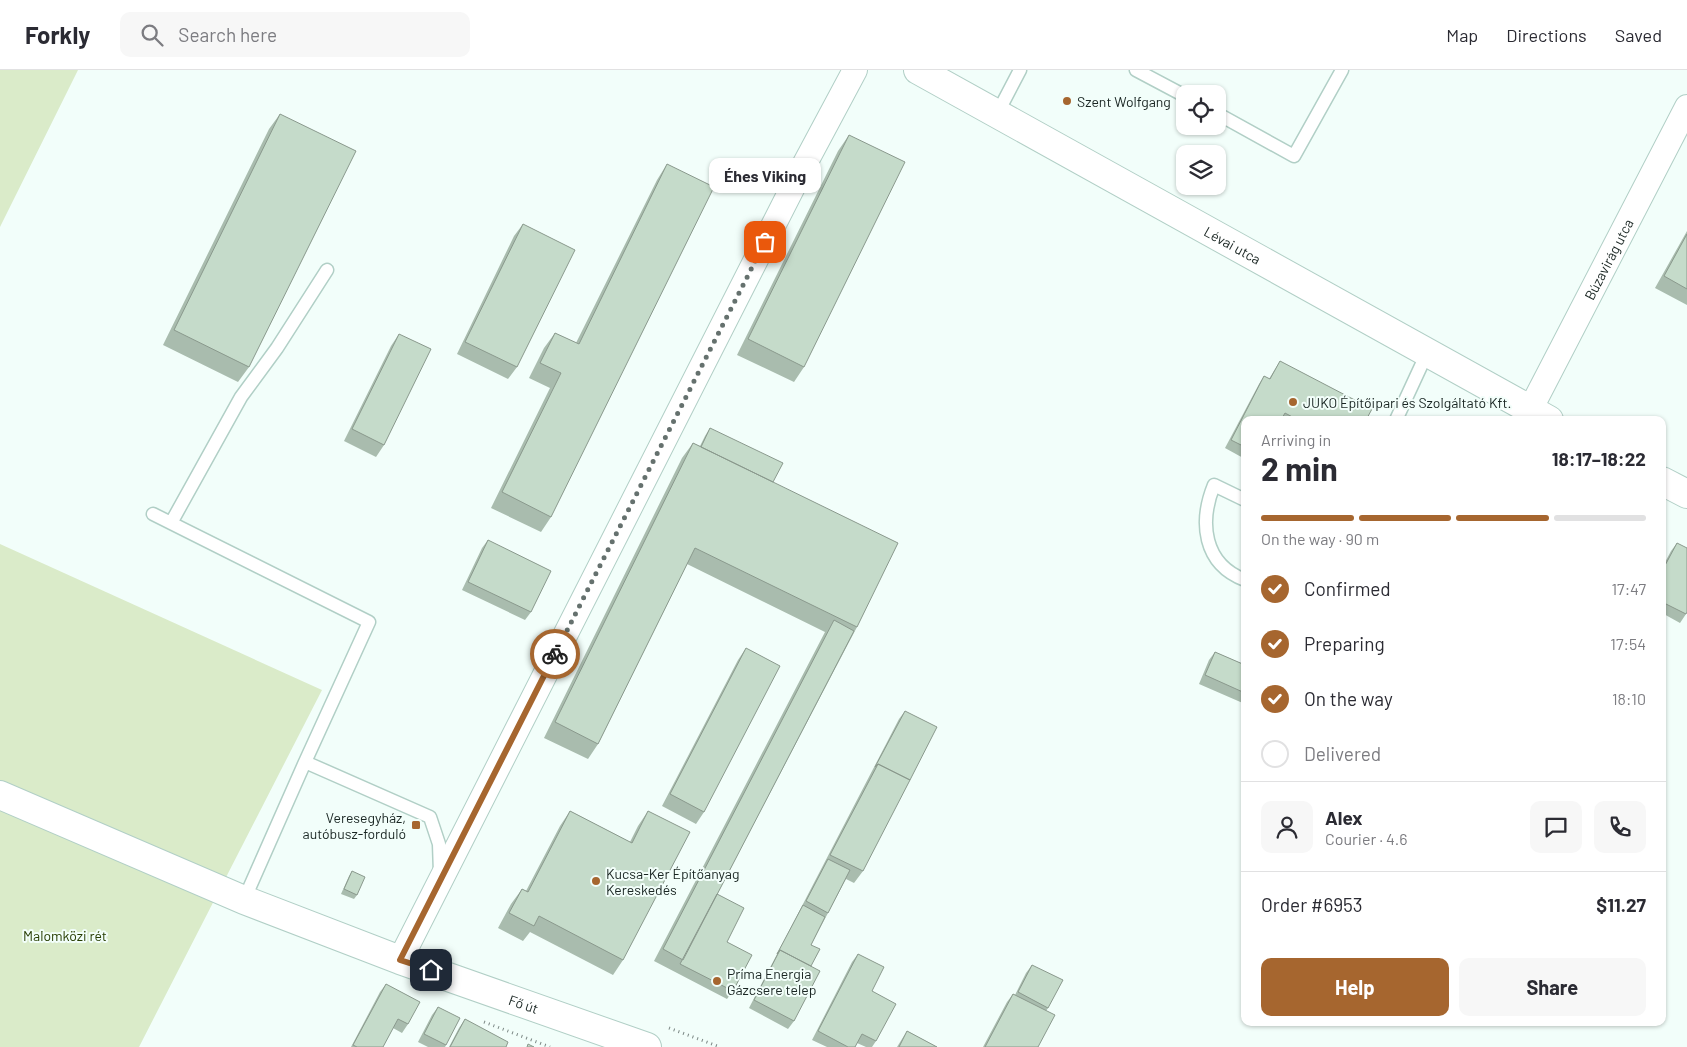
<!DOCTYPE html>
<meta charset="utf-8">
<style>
body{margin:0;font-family:Barlow,sans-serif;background:#f7f7f7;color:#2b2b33;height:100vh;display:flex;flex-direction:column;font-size:19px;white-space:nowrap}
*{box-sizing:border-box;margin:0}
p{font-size:16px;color:#7c7c81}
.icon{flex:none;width:28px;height:28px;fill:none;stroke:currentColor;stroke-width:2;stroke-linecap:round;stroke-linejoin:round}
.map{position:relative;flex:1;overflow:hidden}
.details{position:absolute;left:1241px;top:346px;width:425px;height:610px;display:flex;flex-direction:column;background:#fff;border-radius:10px;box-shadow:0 1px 4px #0004}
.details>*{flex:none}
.fabs{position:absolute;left:1176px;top:15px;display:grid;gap:10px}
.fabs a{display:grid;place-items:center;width:50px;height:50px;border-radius:10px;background:#fff;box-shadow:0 1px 4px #0004;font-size:25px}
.pin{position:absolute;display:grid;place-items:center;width:42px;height:42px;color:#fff;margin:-21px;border-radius:10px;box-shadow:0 2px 8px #0006}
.courier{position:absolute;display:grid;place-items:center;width:50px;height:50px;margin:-25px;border:4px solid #a6662f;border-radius:50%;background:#fff;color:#222;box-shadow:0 1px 6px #0007}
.bubble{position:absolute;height:35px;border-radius:10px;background:#fff;box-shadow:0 1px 4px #0004;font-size:16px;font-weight:700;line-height:35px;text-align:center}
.head em{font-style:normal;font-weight:700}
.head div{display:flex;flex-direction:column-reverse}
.head{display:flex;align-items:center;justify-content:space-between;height:85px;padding:0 20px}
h1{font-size:32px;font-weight:700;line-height:38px}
.bar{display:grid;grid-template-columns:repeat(4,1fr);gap:8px 5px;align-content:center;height:60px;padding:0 20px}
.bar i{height:6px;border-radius:4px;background:#e1e1e2}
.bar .active{background:#a6662f}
.bar p{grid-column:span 4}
.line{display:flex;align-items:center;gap:12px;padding:0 20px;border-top:1px solid #e1e1e2}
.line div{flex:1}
.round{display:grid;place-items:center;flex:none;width:52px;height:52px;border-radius:10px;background:#f7f7f7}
ol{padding:0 20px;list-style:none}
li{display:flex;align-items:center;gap:15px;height:55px}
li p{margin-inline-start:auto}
li .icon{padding:5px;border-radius:50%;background:#a6662f;color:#fff;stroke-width:4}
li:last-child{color:#7c7c81}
li i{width:28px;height:28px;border:2px solid #e1e1e2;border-radius:50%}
.button{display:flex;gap:10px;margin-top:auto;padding:10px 20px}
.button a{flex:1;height:58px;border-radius:10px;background:#a6662f;color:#fff;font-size:20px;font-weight:700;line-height:58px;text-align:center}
.button a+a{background:#f7f7f7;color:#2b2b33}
header{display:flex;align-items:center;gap:30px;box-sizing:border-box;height:70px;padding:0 25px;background:#fff;border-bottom:1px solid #e1e1e2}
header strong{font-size:24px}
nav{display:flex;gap:28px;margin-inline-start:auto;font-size:18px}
.search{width:350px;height:45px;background:#f7f7f7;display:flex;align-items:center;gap:12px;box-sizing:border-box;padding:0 18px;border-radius:10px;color:#7c7c81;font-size:19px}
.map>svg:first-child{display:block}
</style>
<header>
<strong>Forkly</strong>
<div class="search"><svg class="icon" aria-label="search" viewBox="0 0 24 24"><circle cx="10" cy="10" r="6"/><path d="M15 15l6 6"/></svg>Search here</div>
<nav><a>Map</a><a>Directions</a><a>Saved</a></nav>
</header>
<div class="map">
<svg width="1687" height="977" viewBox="0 0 1687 977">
<rect width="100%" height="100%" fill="#f2fefa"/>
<!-- green -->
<path fill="#daebc9" d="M0,0h78l-78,157z
M0,474l322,146 -183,357h-139z"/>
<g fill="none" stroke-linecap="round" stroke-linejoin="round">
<defs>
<path id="service" d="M1136,0l49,26
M997,44l23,-44
M1218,44l76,42 48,-86
M1396,350l31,-67
M1245,430l-31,-15c-15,37 -11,79 31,95
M153,444l216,108 -64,140
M171,453l70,-126 36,-49 50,-78
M244,830l61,-138 125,55 9,27 1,29"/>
<g id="minor">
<path id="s1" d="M1530,340l157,-303"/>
<path d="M400,890l401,-789 54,-101"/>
</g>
<g id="tertiary">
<path id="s2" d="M918,0l631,350"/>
<path d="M1662,411l25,13"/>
</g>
<g id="secondary">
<path id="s3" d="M0,725l244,105 156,60 247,87"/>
</g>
</defs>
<!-- service casing -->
<use href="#service" stroke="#b1cfc6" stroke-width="15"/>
<!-- minor casing -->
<use href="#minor" stroke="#b1cfc6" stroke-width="26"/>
<!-- tertiary casing -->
<use href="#tertiary" stroke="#b1cfc6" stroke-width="30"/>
<!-- secondary casing -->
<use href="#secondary" stroke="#b1cfc6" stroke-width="30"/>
<!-- path -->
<path stroke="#7c8885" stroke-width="3" stroke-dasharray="1 4" stroke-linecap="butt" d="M484,952l66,25
M669,958l51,19"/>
<!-- service -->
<use href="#service" stroke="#fff" stroke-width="12"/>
<!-- minor -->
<use href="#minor" stroke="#fff" stroke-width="24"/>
<!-- tertiary -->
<use href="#tertiary" stroke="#fff" stroke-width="28"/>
<!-- secondary -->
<use href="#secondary" stroke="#fff" stroke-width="28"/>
</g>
<!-- wall -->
<path fill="#a9bcae" d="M280,44l-31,253 -11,15 -75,-37 106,-216z
M849,65l-45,232 -10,15 -57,-27 101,-204z
M667,94l-116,353 -10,15 -50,-24 59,-120 -21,-10 15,-30 11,-15 21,10 81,-163z
M523,154l-6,143 -9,12 -51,-25 57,-118z
M1687,161v74l-32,-17z
M399,264l-15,111 -8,12 -32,-16 47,-95z
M1280,291l86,59h-121v39l-20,-11 34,-64 5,-8 5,3z
M710,358l63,54 84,145 -140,267 10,48 6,49 -6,8 -73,-38 171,-329 -138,-68 -89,180 -10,15 -44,-21 138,-280 11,-15 7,3 5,-10z
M488,470l43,72 -6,8 -63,-30 20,-42z
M1677,473l9,71 -6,9 -18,-10v-45l9,-17z
M746,578l-42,164 -8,12 -34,-18 76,-146z
M1215,582l30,13v39l-46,-20 10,-24z
M905,641l-42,160 -9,12 -8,-4 -35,66v21l-17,55 -6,8 -39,-21 150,-289z
M570,741l60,31 8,-16 10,-15 -25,149 -10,15 -83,-43 -7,9 -25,-13 13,-24 11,-15 4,2 34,-65z
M352,801l5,24 -3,4 -13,-5 8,-18z
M858,884l14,37 4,50 -4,6h-6l-9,-4 -2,4h-28l-15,-7 40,-78z
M1032,895l16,43 -2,3 -8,36h-55l24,-45 6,-8 2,1 11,-22z
M386,914l22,40 -6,9 -9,-5 -10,19h-32l29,-55z
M438,937l8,38 -1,2h-17l-10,-5 14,-27z
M465,949l41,28h-57l10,-19z
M907,961l30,16h-40z"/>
<!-- building -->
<path fill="#c5dbca" stroke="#8a998d" d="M280,44l76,37 -107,216 -75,-37z
M849,65l56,27 -101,205 -56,-28z
M667,94l47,23 -163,330 -49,-25 59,-119 -21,-10 15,-30 24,11z
M523,154l52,26 -58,117 -52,-25z
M1687,164v55l-23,-13z
M399,264l32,15 -47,96 -32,-16z
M1280,291l92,48 -6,11h-68l-13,-7 -4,7h-36v27l-14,-7 33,-64 6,3z
M710,358l73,35 -10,19 -72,-35z
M693,373l205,100 -41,84 -162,-79 -97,196 -43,-22z
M488,470l63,31 -20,41 -63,-30z
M1677,473l10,5v64l-1,2 -24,-12v-31z
M834,550l20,11 -171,329 -20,-11z
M746,578l34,18 -76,146 -34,-18z
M1215,582l30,13v28l-40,-18z
M905,641l32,16 -27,53 -32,-16 -3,3z
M878,694l32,16 -47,91 -33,-16z
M570,741l62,32 16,-32 42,21 -67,128 -84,-44 -5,10 -25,-13 13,-24 6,3z
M828,789l22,11 -22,43 -22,-12z
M352,801l13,6 -8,18 -13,-6z
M717,824l27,14 -17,34 25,13 -19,36 -53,-27z
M803,835l22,12 -14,28 9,4 -9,17 -31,-16 -3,4z
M780,880l40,21 -26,50 -40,-21z
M858,884l26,13 -12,24 24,13 -20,37 -14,-7 -7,13h-7l-30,-16z
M1032,895l31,15 -15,28 -30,-16z
M386,914l34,18 -12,22 -10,-5 -15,28h-26l-4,-2z
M1013,924l42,21 -17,32h-53z
M438,937l22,11 -14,27 -22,-11z
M465,949l43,23 -2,5h-56z
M907,961l30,16h-38z
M528,974l6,3h-7z"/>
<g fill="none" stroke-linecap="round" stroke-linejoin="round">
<!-- done -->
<path stroke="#65716e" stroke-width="5" stroke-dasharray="0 9" d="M555,584l210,-412"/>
<!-- route -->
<path stroke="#a6662f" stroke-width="6" d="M431,900l-31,-10 155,-306"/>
</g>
<!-- markers -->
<g fill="#a6662f" stroke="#f2fefa" stroke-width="2">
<circle cx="1067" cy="31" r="5"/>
<circle cx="1293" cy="332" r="5"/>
<rect x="411" y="750" width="10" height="10" rx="2.5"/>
<circle cx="596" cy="811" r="5"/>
<circle cx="717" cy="911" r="5"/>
</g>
<g text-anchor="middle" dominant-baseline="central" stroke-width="4" stroke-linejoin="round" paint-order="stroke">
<!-- poi labels -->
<g font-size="14" fill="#192522" stroke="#f2fefa" text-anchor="start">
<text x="1077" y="31">Szent Wolfgang</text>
<text x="1303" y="332">JUKO Építőipari és Szolgáltató Kft.</text>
<text x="406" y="747" text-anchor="end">Veresegyház,<tspan x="406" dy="16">autóbusz-forduló</tspan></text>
<text x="606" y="803">Kucsa-Ker Építőanyag<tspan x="606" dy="16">Kereskedés</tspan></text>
<text x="727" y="903">Príma Energia<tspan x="727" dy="16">Gázcsere telep</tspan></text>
</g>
<!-- street labels -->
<g font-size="14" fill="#192522" stroke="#f2fefa">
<text stroke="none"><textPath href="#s2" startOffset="360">Lévai utca</textPath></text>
<text stroke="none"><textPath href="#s1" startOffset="170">Búzavirág utca</textPath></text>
<text stroke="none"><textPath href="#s3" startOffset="564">Fő út</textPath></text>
</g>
<!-- park labels -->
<g font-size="14" fill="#263c00" stroke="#f2fefa">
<text x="65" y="865">Malomközi rét</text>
</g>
</g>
</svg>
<div class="fabs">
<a><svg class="icon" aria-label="locate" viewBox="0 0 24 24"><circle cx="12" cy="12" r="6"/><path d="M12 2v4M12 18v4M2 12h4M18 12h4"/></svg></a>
<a><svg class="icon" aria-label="layers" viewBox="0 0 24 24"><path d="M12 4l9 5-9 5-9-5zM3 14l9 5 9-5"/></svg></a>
</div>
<div class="pin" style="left:765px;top:172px;background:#ea580c"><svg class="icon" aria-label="bag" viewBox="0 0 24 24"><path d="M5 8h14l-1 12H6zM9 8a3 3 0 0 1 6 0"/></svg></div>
<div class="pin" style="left:431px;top:900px;background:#1f2937"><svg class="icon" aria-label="home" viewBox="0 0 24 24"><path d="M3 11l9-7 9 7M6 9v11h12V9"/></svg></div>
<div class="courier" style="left:555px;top:584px"><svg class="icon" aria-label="bike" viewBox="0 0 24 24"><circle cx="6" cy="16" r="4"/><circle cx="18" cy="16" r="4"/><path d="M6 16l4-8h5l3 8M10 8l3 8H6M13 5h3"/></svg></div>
<div class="bubble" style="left:709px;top:88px;width:112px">Éhes Viking</div>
<section class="details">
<div class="head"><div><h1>2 min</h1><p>Arriving in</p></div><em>18:17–18:22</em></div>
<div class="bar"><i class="active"></i><i class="active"></i><i class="active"></i><i></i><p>On the way · 90 m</p></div>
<ol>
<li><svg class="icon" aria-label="check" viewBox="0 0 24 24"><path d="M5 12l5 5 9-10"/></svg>Confirmed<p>17:47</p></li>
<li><svg class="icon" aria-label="check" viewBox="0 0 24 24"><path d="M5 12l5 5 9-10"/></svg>Preparing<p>17:54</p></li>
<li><svg class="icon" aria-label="check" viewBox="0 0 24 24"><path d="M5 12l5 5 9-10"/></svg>On the way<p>18:10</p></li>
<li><i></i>Delivered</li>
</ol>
<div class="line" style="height:90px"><a class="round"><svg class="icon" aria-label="person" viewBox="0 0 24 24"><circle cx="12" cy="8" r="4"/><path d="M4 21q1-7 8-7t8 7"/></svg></a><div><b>Alex</b><p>Courier · 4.6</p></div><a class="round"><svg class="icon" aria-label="chat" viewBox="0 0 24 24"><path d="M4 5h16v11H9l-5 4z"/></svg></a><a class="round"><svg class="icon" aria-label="phone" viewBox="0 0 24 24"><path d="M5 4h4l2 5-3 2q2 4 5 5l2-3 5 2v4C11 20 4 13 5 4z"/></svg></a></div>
<div class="line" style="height:65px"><div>Order #6953</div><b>$11.27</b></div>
<div class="button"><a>Help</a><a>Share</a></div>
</section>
</div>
